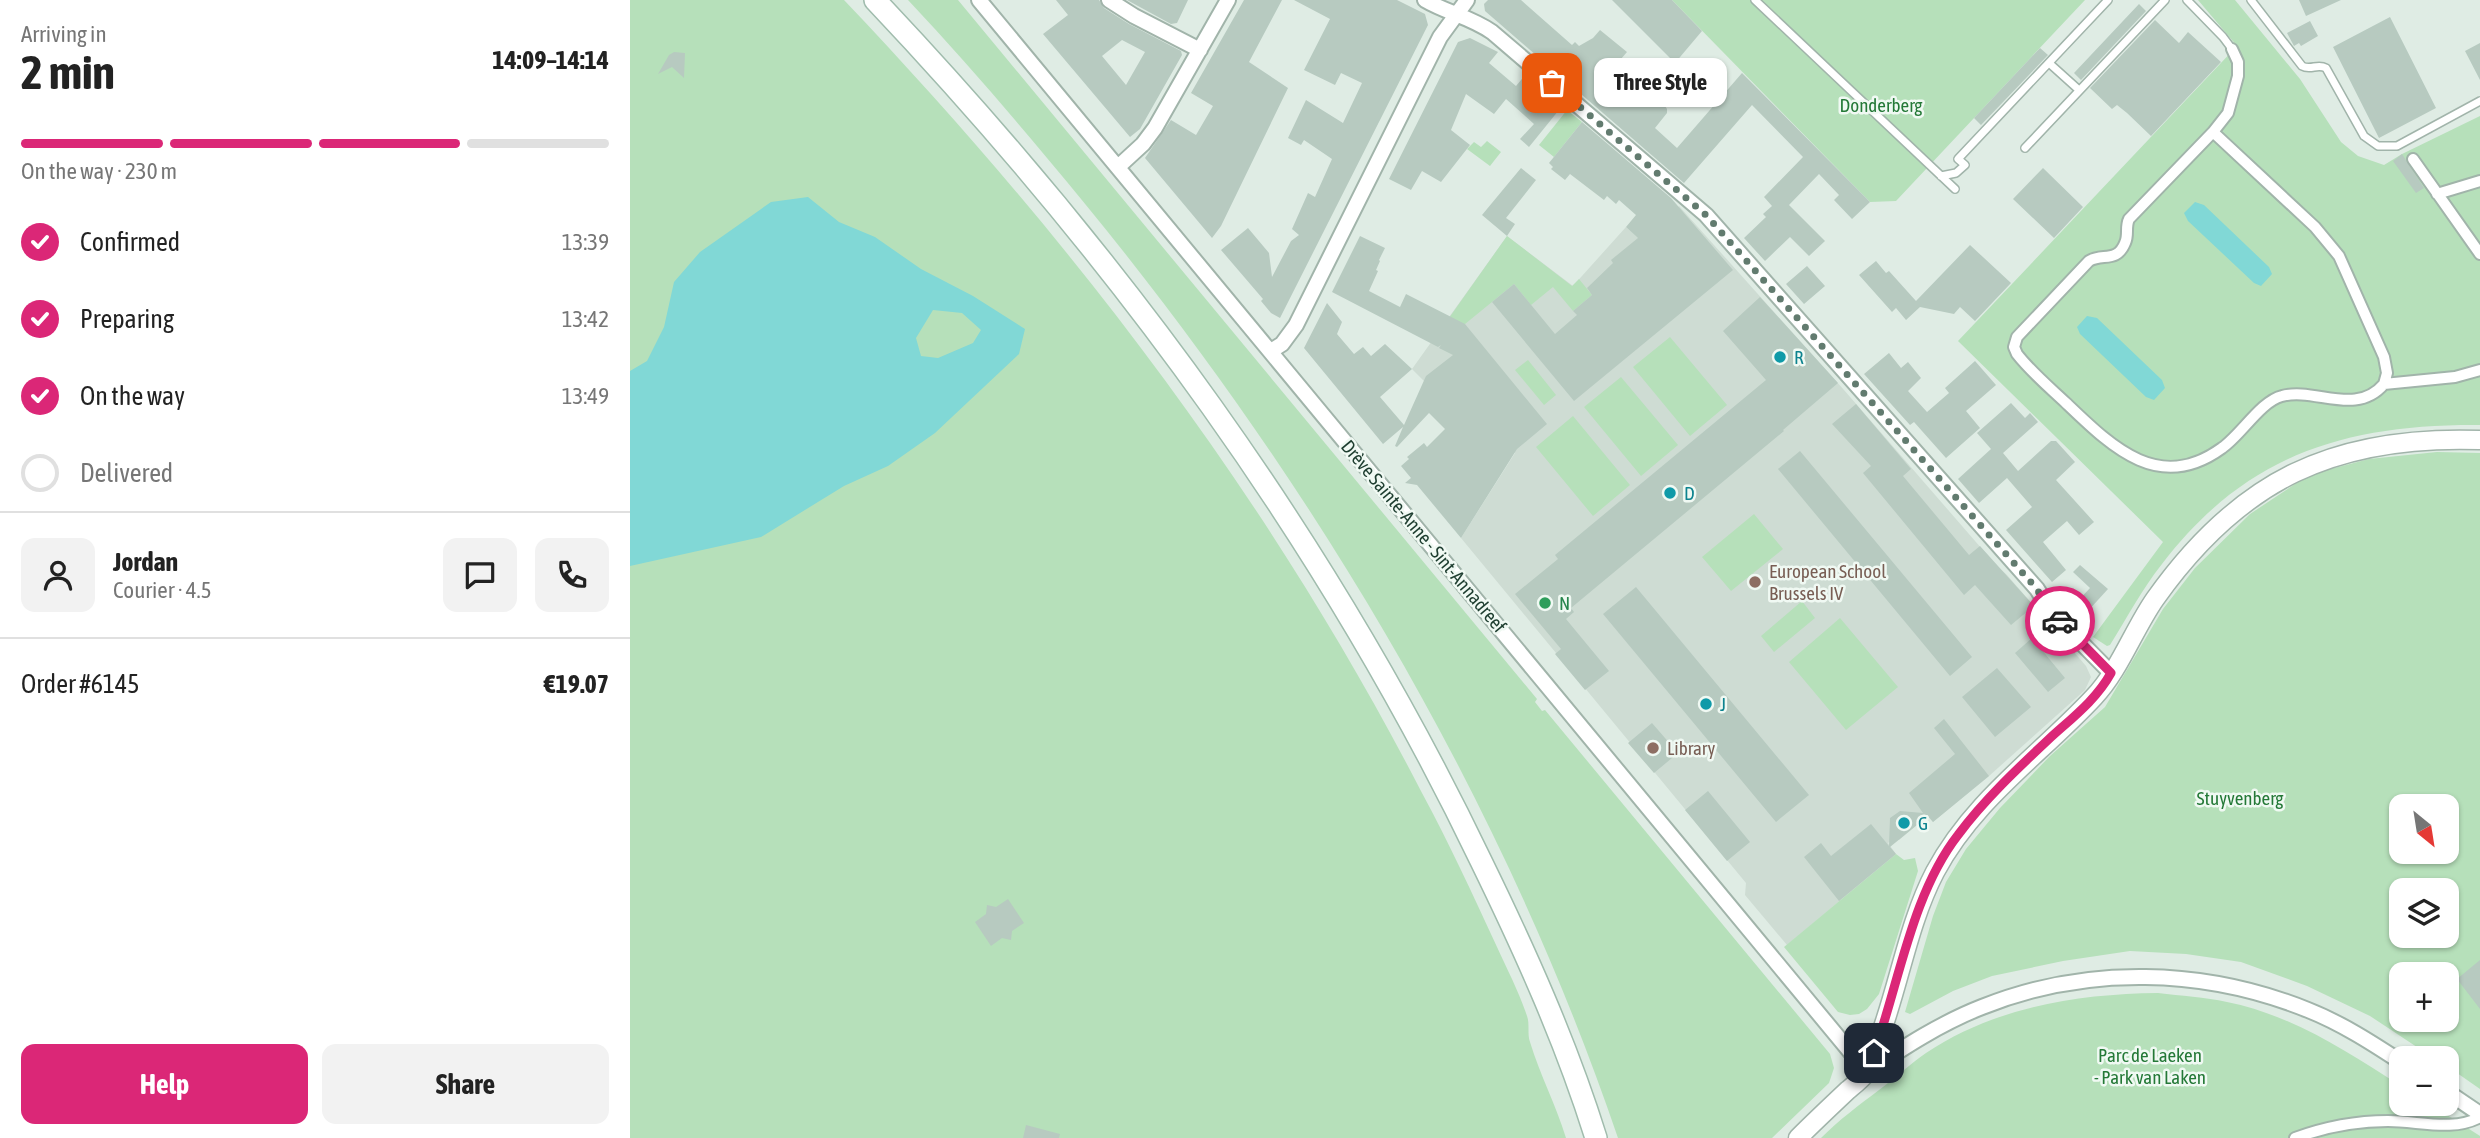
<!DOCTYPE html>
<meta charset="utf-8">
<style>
body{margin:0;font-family:"Asap Condensed",sans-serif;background:#f2f2f2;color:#222;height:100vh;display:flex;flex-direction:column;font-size:26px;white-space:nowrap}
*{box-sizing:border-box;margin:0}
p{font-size:23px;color:#767676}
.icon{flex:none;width:38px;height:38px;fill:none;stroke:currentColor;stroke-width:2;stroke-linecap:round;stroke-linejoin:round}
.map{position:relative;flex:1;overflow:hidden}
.drawer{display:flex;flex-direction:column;background:#fff;width:630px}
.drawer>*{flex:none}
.needle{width:46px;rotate:150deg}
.buttons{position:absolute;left:1759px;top:794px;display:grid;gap:14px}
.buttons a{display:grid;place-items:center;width:70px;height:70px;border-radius:14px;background:#fff;box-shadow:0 2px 5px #0004;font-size:35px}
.pin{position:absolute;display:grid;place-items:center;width:60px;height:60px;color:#fff;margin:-30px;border-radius:14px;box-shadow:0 4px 10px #0006}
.courier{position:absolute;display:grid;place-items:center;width:70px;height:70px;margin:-35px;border:5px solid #db2777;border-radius:50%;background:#fff;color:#222;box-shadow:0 2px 9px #0007}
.bubble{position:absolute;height:49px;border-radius:14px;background:#fff;box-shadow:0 2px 5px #0004;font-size:23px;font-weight:700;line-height:49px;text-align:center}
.overview em{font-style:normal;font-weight:700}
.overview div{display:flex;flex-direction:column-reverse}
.overview{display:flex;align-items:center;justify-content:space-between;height:119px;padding:0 21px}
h1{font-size:46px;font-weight:700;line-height:52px}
.bar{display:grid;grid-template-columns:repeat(4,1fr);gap:10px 7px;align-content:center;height:84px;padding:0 21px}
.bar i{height:9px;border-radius:5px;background:#e0e0e0}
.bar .selected{background:#db2777}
.bar p{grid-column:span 4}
.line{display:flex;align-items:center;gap:18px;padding:0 21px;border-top:2px solid #e0e0e0}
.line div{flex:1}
.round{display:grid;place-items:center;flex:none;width:74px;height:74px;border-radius:14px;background:#f2f2f2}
ol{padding:0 21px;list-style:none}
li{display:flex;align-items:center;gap:21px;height:77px}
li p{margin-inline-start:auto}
li .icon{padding:7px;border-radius:50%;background:#db2777;color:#fff;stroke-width:4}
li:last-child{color:#767676}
li i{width:38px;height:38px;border:4px solid #e0e0e0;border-radius:50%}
.primary-button{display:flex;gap:14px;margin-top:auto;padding:14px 21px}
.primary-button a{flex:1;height:80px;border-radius:14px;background:#db2777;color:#fff;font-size:28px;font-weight:700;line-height:80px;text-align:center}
.primary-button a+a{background:#f2f2f2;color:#222}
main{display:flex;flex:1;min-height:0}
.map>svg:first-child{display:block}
</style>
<main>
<section class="drawer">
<div class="overview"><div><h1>2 min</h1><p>Arriving in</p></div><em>14:09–14:14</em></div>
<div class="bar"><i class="selected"></i><i class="selected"></i><i class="selected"></i><i></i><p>On the way · 230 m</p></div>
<ol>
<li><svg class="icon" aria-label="check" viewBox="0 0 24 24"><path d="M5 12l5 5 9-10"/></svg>Confirmed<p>13:39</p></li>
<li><svg class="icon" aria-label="check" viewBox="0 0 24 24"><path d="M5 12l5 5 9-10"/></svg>Preparing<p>13:42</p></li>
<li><svg class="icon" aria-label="check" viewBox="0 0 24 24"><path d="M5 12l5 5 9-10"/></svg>On the way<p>13:49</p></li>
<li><i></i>Delivered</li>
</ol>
<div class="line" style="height:126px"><a class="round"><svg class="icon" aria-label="person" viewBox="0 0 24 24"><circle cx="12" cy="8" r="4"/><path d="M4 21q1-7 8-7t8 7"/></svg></a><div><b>Jordan</b><p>Courier · 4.5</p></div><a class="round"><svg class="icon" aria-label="chat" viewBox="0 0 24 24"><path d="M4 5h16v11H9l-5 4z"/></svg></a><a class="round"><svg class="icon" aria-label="phone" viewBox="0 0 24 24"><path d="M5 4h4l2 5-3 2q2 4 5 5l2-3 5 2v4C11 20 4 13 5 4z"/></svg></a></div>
<div class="line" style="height:91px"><div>Order #6145</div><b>€19.07</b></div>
<div class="primary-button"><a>Help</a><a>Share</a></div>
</section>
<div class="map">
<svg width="1850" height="1138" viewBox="0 0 1850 1138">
<rect width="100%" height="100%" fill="#dfece4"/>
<!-- built -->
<path fill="#cedcd3" d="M1049,206l165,184 151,174 12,11 79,91 5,11 -6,13 -96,86 -56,46 -8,-9 -9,6 3,4 -20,17 -3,-3 -8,6 8,11 -109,91 -42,-50 1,-12 -285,-345 54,-85 -91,-72 -12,-12 95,-133 66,50 53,-59 18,16z"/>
<!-- green -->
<path fill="#b6e0ba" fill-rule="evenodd" d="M0,0h214c229,241 425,496 578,793 27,50 51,102 75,154 10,22 22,45 30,69 3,8 0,18 3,26 10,33 26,63 36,96h-936z
M278,0h50l579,699 -2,3 7,9 3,-1 285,344 4,14 -5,15 -57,55h-154c-123,-361 -326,-690 -571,-980 -45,-54 -91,-107 -139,-158z
M1042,0h413l-189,201 -26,1z
M1568,0h37l65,79 41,63 17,14 26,9 18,-11 78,-38v309c-134,-1 -234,29 -318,139 -20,25 -35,54 -52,81l-3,1 -14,-9 70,-95 -205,-201 279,-295z
M937,110l15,12 -28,35 -15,-12z
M857,141l14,11 -11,14 -23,-17 7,-7 7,5z
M877,236l65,50 7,-7 13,16 -19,16 -20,-24 -22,18 -17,-21 -71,58 -6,-7z
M1040,337l57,68 -37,31 -57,-69z
M898,360l28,35 -12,10 -29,-35z
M991,377l57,68 -37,31 -57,-69z
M943,416l57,69 -37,31 -57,-69z
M1807,452l43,1v636l-33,-23 -1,-7h-11l-65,-43 -63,-30 -66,-24 -55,-8 -56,-3 -67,10 -71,15 -39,15 -43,23 -5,-2 28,-96 13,-34 20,-33 34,-41 50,-52 55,-49 58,-98 32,-41 55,-54 48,-32 25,-11 46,-12zM1771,807h45v45h-45zM1771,891h45v45h-45zM1771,975h45v45h-45z
M1124,514l29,35 -52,42 -29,-34z
M1172,601l13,17 -41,34 -13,-16z
M1210,618l58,69 -52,43 -57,-68z
M1266,854l8,6 11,-2 3,13 -39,123 -12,15 -8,5 -9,1 -12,-3 -54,-65z
M1528,993c23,3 47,4 69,9 65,13 119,49 174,84v18h29l50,32v2h-659c18,-18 38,-33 58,-48 16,-12 31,-26 47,-37 69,-46 151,-59 232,-60z"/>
<!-- water -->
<path fill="#81d8d6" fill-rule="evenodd" d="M178,197l31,25 36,15 46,32 52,27 52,33 -6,25 -84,79 -47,33 -44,20 -83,51 -131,29v-195l17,-10 17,-34 10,-45 26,-30 71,-50zM303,310l29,3 19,17 -8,13 -35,15 -17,-2 -5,-18z
M1565,202l9,3 65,62 3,7 -11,12 -7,-3 -66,-62 -4,-8z
M1457,316l10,2 65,62 3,8 -11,12 -8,-3 -66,-63 -3,-7z"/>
<!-- building -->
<path fill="#b7cac0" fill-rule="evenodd" d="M426,0h43l5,8 25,16 52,27 1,4 -42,74 -10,8 -87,-103 25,-19zM492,40l23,12 -19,33 -24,-29z
M497,0h61l-11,23 -6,1z
M614,0h38l-33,62 39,26 -67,138 -9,12 -67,-80 26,-38 25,15 17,-29 -22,-13z
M664,0h103l28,14 3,11 -148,293 -9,-5 -10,-12 2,-2 -42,-49 27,-22 21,25 3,24 19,-36 8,-6 -7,-6 16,-36 7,4 17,-38 -28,-19 -3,5 -13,-7 18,-38 37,23 19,-40 -21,-10 -6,12 -31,-15 26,-51z
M858,0h33l51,45 3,-3 4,4 14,-8 7,-8 27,22 -19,22 25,22 15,-19 9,8 -3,4 13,20v4l-12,15 22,20 65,-75 128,129 -18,17 -18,-19 5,-5 -20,-21 -30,31 36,36 -16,15 -19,-19 -25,24 -21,-23 22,-21 -3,-3 9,-8 -8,-9 39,-40 -51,-52 -68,78 -199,-172 -1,-7z
M982,0h60l30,31 -27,32z
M1669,0h42l-35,16z
M1509,4l7,7 -65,69 -7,-7z
M1760,17l46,91 -57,30 -46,-91z
M1525,20l24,23 9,-11 33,30 -70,74 -24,-23 -10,-8 -5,4 -22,-21z
M1680,21l8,15 -17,10 -2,-3 -5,3 -7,-13z
M840,38l28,14 -9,11 27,23 10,-12 37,31 -34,42 -9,-8 14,-15 -28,-25 -12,15 -28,-20 -15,36 19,15 -29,37 -19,-11 -11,19 -22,-11 69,-137z
M1850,43v37l-15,-29z
M1410,48l8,7 -67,70 -7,-7z
M44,52l11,1 -1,25 -12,-11 -14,7 11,-19z
M952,122l89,76 62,72 -159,131 -82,-99 22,-18 41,50 22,-19 -4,-4 19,-16 -5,-7 26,-25 -2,-3 27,-22 -12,-11 10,-12 -17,-15 -3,4 -9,-8 -3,4 -34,-26 -5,6 -14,-11 2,-2 -4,-4z
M1772,154l22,34 -8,5 -23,-32z
M891,168l15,12 -30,38 9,6 -8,12 -25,-21z
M1413,168l40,39 -29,31 -41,-39z
M730,236l25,12 -6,12 1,1 -4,9 2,1 -9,20 31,16 6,-13 59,30 82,100 -30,25 -56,89 -44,-53 -12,-2 6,-5 -10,-12 8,-7 -2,-2 17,-14 3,4 18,-18 -16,-16 -32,34 -2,-1 8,-19 -20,17 -79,-96 23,-45 15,19 -5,12 17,20 9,-7 8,9 14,-12 27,25 -32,28 24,28 22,-49 27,-21 -14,-7 2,-3 -3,2 -106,-55z
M1340,245l41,38 -36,38 -15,-14 -6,7 -34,-7 -14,13 -10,-12 -4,4 -33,-37 17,-14 10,12 3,-2 27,30z
M1177,266l18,20 -21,18 -18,-20z
M1130,297l78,86 -55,47 1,1 -213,177 3,4 -8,7 43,52 -24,19 -30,-36 6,-5 -46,-55 43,-35 -3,-4 211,-175 -43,-49z
M1259,353l12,15 7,-6 13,16 -13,13 19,21 22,-19 -4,-5 30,-27 21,24 -30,26 14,17 -34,30 -32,-36 -4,3 -46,-51z
M1381,403l14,15 5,-5 8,9 -35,31 15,18 33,-30h5l19,21 -19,18 38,42 -15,13 -12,-14 -24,21 23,28 -14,12 -46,-52 26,-23 -25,-29 -28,25 -21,-24 33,-30 -14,-16z
M1226,404l55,65 -8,7 66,79 11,-9 54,60 -23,19 -36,-40 -11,10 -101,-122 8,-7 -39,-42z
M1170,451l172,206 -22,19 -172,-207z
M1450,565l28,24 -21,23 -11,-9 14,-15 -17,-16z
M1006,587l173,208 -33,27 -173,-208z
M1402,638l33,40 -17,14 -33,-39z
M1367,668l34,39 -36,30 -33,-40z
M1314,719l45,57 -56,46 -5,-6 -38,31 6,7 -57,47 -35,-44 17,-14 10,13 40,-32 18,22 1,-28 10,-7 23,2 -14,-20 46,-39 -21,-26z
M1022,723l26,30 -24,20 -26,-30z
M1078,791l42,51 -23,19 -42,-51z
M378,899l16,24 -12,8 -1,9 -9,-2 -11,8 -16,-24 11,-8 1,-9 9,2z
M1850,960v49l-23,-30z
M396,1125l34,9 -1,4h-36z"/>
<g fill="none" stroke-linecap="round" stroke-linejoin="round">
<defs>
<path id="service" d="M1125,0l200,189
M1557,0l36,37 9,12
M1621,0l51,66c9,5 15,-3 24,2l38,68 14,10h19l83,-45
M1419,63l30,27
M1395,148l140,-148
M1311,176l15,-3 9,-8 -7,-6 150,-159"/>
<path id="pedestrian" d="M1602,49l6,13v14l-10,37 -15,19 -84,87c-4,8 0,16 -4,24 -8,20 -23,10 -36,18l-72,76 -3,10 3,7c14,18 32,33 49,49 46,44 93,91 156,45 19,-13 39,-47 60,-52 33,-9 74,21 102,-12l71,-7 25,-7
M1583,132l102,95 24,29 45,101 3,16 -3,11
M1783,159l67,95
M1807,194l43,-13
M1665,1138c30,-11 61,-17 93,-17 31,0 65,11 92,-4"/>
<path id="minor" d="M349,0l888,1072c37,-25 74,-49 115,-65 105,-42 222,-39 326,3 33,13 64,33 93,52
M479,0l25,16 66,34
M795,0c22,13 46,17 67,32l214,183 331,374 15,24 59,60
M488,167l25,-23 12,-16 73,-128
M641,351l11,-7 14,-19 144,-288 27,-37
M1816,1091l34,23"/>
<path id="tertiary" d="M1168,1138c16,-16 33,-32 50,-48 6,-5 14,-11 19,-18 7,-10 10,-27 14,-39 19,-53 28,-111 54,-161 39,-73 104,-116 159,-175 25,-26 40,-68 61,-98 85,-120 180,-164 325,-159"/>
<path id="secondary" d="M245,0c244,258 452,540 606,861 44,90 85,181 115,277"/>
</defs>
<!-- service casing -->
<use href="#service" stroke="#a1b4aa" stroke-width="10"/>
<!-- pedestrian casing -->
<use href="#pedestrian" stroke="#a1b4aa" stroke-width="14"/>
<!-- minor casing -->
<use href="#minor" stroke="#a1b4aa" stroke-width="18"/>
<!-- tertiary casing -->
<use href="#tertiary" stroke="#a1b4aa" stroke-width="21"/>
<!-- secondary casing -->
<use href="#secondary" stroke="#a0bcad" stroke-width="24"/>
<!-- service -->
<use href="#service" stroke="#fff" stroke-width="7"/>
<!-- pedestrian -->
<use href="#pedestrian" stroke="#fff" stroke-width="10"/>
<!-- minor -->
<use href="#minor" stroke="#fff" stroke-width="14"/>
<!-- tertiary -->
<use href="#tertiary" stroke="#fff" stroke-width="18"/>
<!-- secondary -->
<use href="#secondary" stroke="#fff" stroke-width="21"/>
</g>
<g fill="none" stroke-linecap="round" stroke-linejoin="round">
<!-- done -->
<path stroke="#627b6f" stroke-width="7" stroke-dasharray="0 12.6" d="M922,83l154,132 331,374 10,18 13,14"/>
<!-- route -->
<path stroke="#db2777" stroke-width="9" d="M1244,1053c25,-70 38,-159 84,-218 26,-35 59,-66 91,-96 23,-21 47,-39 62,-66l-51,-52"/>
</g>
<!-- markers -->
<g fill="#0f9aa8" stroke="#f0f9f3" stroke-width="2.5">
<circle cx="1150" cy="357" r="7"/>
<circle cx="1040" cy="493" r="7"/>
<circle cx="1076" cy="704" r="7"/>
<circle cx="1274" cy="823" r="7"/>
</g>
<g fill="#8d6e63" stroke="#f0f9f3" stroke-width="2.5">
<circle cx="1125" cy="582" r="7"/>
<circle cx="1023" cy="748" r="7"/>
</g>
<circle fill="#2e9e5b" stroke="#f0f9f3" stroke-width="2.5" cx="915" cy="603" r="7"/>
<g text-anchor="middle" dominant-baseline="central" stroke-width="5" stroke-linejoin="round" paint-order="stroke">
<!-- park labels -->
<g font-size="19" fill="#247937" stroke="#f0f9f3">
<text x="1251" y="105">Donderberg</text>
<text x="1610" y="798">Stuyvenberg</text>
<text x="1520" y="1055">Parc de Laeken<tspan x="1520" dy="22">- Park van Laken</tspan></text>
</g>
<!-- culture labels -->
<g font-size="19" fill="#0d838f" stroke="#f0f9f3" text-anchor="start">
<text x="1164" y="357">R</text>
<text x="1054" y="493">D</text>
<text x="1090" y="704">J</text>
<text x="1288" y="823">G</text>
</g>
<!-- street labels -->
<g font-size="19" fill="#1e3e30" stroke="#f0f9f3">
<text transform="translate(794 536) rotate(50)">Drève Sainte-Anne - Sint-Annadreef</text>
</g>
<!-- education labels -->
<g font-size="19" fill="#785e54" stroke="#f0f9f3" text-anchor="start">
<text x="1139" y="571">European School<tspan x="1139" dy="22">Brussels IV</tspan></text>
<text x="1037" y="748">Library</text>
</g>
<!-- leisure labels -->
<g font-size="19" fill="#27864d" stroke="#f0f9f3" text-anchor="start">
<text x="929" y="603">N</text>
</g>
</g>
</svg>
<div class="buttons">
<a><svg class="needle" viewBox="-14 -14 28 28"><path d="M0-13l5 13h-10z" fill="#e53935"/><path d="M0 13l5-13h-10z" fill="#767676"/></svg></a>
<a><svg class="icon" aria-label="layers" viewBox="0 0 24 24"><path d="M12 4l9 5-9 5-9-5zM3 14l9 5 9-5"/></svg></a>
<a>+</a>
<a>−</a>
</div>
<div class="pin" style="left:922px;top:83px;background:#ea580c"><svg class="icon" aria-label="bag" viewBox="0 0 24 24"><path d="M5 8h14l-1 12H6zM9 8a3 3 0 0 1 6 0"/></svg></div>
<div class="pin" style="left:1244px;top:1053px;background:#1f2937"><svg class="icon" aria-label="home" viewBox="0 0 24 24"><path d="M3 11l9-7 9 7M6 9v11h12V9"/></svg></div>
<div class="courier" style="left:1430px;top:621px"><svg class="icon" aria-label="car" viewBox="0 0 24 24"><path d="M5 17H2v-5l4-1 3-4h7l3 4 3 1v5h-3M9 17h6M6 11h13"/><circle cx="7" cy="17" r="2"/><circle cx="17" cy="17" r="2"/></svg></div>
<div class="bubble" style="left:964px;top:58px;width:133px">Three Style</div>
</div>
</main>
